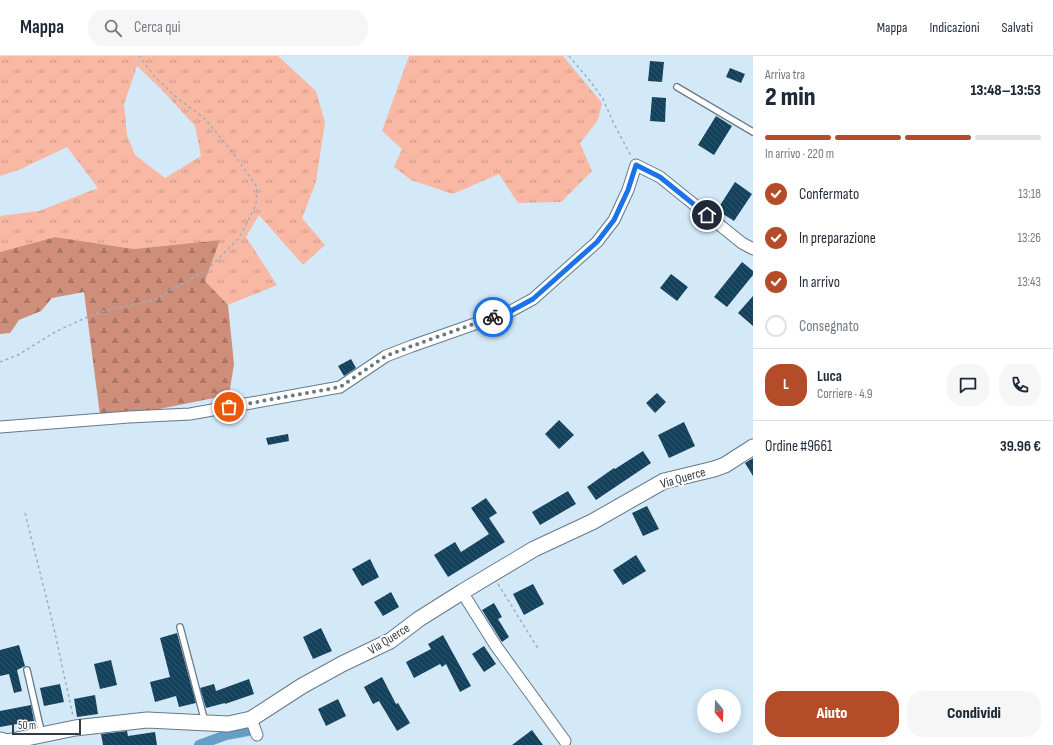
<!DOCTYPE html>
<html lang="it">
<meta charset="utf-8">
<style>
body{margin:0;font-family:"Sofia Sans Condensed",sans-serif;background:#f6f6f7;color:#1f2937;height:100vh;display:flex;flex-direction:column;font-size:15px;white-space:nowrap}
*{box-sizing:border-box;margin:0}
p{font-size:13px;color:#747a83}
.icon{flex:none;width:22px;height:22px;fill:none;stroke:currentColor;stroke-width:2;stroke-linecap:round;stroke-linejoin:round}
.map{position:relative;flex:1;overflow:hidden}
.sheet{display:flex;flex-direction:column;background:#fff;width:300px}
.sheet>*{flex:none}
.needle{width:26px;rotate:161deg}
.tools{position:absolute;left:697px;top:633px;display:grid;gap:8px}
.tools a{display:grid;place-items:center;width:44px;height:44px;border-radius:50%;background:#fff;box-shadow:0 2px 10px #0003;font-size:20px}
.scale{position:absolute;left:12px;bottom:10px;width:69px;box-sizing:border-box;padding-left:4px;border:2px solid #333c42;border-top:0;font-size:11px;line-height:14px;white-space:nowrap;color:#333c42;-webkit-text-stroke:3px #fff;paint-order:stroke}
.pin{position:absolute;display:grid;place-items:center;width:34px;height:34px;color:#fff;margin:-17px;border:2px solid #fff;border-radius:50%;box-shadow:0 1px 4px #0007}
.courier{position:absolute;display:grid;place-items:center;width:40px;height:40px;margin:-20px;border:3px solid #1a73e8;border-radius:50%;background:#fff;color:#222;box-shadow:0 1px 5px #0007}
.head em{font-style:normal;font-weight:800}
.head div{display:flex;flex-direction:column-reverse}
.head{display:flex;align-items:center;justify-content:space-between;height:68px;padding:0 12px}
h1{font-size:26px;font-weight:800;line-height:30px}
.bar{display:grid;grid-template-columns:repeat(4,1fr);gap:6px 4px;align-content:center;height:48px;padding:0 12px}
.bar i{height:5px;border-radius:3px;background:#e0e1e3}
.bar .active{background:#b44c29}
.bar p{grid-column:span 4}
.line{display:flex;align-items:center;gap:10px;padding:0 12px;border-top:1px solid #e0e1e3}
.line div{flex:1}
.round{display:grid;place-items:center;flex:none;width:42px;height:42px;border-radius:16px;background:#f6f6f7}
ol{padding:0 12px;list-style:none}
li{display:flex;align-items:center;gap:12px;height:44px}
li p{margin-inline-start:auto}
li .icon{padding:4px;border-radius:50%;background:#b44c29;color:#fff;stroke-width:4}
li:last-child{color:#747a83}
li i{width:22px;height:22px;border:2px solid #e0e1e3;border-radius:50%}
.action{display:flex;gap:8px;margin-top:auto;padding:8px 12px}
.action a{flex:1;height:46px;border-radius:16px;background:#b44c29;color:#fff;font-size:16px;font-weight:800;line-height:46px;text-align:center}
.action a+a{background:#f6f6f7;color:#1f2937}
header{display:flex;align-items:center;gap:24px;box-sizing:border-box;height:56px;padding:0 20px;background:#fff;border-bottom:1px solid #e0e1e3}
header strong{font-size:19px}
nav{display:flex;gap:22px;margin-inline-start:auto;font-size:14px}
.search{width:280px;height:36px;background:#f6f6f7;display:flex;align-items:center;gap:10px;box-sizing:border-box;padding:0 14px;border-radius:16px;color:#747a83;font-size:15px}
main{display:flex;flex:1;min-height:0}
.map>svg:first-child{display:block}
</style>
<header>
<strong>Mappa</strong>
<div class="search"><svg class="icon" aria-label="search" viewBox="0 0 24 24"><circle cx="10" cy="10" r="6"/><path d="M15 15l6 6"/></svg>Cerca qui</div>
<nav><a>Mappa</a><a>Indicazioni</a><a>Salvati</a></nav>
</header>
<main>
<div class="map">
<svg width="753" height="689" viewBox="0 0 753 689">
<defs>
<pattern id="grass-tufts" width="24" height="20" patternUnits="userSpaceOnUse"><rect width="24" height="20" fill="#f9b8a4"/><path d="M3 7l-1-3M5 7V3M7 7l1-3M15 17l-1-3M17 17v-4M19 17l1-3" fill="none" stroke="#ca9787"/></pattern>
<pattern id="forest-firs" width="22" height="20" patternUnits="userSpaceOnUse"><rect width="22" height="20" fill="#ce8e7a"/><path d="M5 1l3.5 6h-7zM16 11l3.5 6h-7z" fill="#a87566"/></pattern>
<pattern id="building-back-hatch" width="6" height="6" patternUnits="userSpaceOnUse"><rect width="6" height="6" fill="#14415c"/><path d="M-1 5l2 2M0 0l6 6M5-1l2 2" fill="none" stroke="#2e556c"/></pattern>
</defs>
<rect width="100%" height="100%" fill="#d3e9f8"/>
<!-- grass -->
<path fill="url(#grass-tufts)" fill-rule="evenodd" d="M0,0h278l38,35 9,31 -9,60 -14,36 23,27 -22,20 -44,-50 -13,22 31,48 -49,20 -23,-24 15,-41 -86,9 -79,-12 -55,15v-36l39,-5 59,-23 -31,-41 -46,22 -21,7zM137,10l25,24 33,36 6,30 -36,22 -30,-23 -8,-20 -3,-31z
M409,0h154l39,47 -4,17 -18,23 12,28 -31,31 -43,1 -19,-29 -46,20 -42,-14 -17,-13 8,-18 -20,-18z"/>
<!-- forest -->
<path fill="url(#forest-firs)" d="M55,181l79,12 86,-9 -15,41 23,24 6,59 -5,31 -75,15 -54,5 -16,-123 -32,6 -11,13 -22,9 -9,13 -10,1v-82z"/>
<g fill="none" stroke-linecap="round" stroke-linejoin="round">
<!-- canal -->
<path stroke="#659fc6" stroke-width="10" d="M199,689l27,-10 22,-4"/>
</g>
<!-- building -->
<path fill="url(#building-back-hatch)" d="M650,5l14,1 -2,20 -14,-1z
M730,12l15,6 -4,9 -15,-6z
M652,41l14,1 -1,24 -15,-1z
M716,60l16,10 -18,29 -16,-10z
M735,126l17,12 -18,27 -17,-11z
M742,206l11,9v4l-26,32 -13,-10z
M671,218l17,13 -11,14 -17,-13z
M753,240v30l-15,-13z
M351,303l5,9 -12,8 -6,-10z
M657,337l9,9 -11,11 -9,-10z
M559,364l15,15 -15,14 -14,-15z
M684,366l11,24 -26,12 -11,-23z
M288,378l1,7 -21,4 -2,-7z
M643,395l8,12 -55,37 -9,-13 27,-19 1,1z
M753,402v18l-8,-13z
M568,435l8,13 -36,21 -8,-13z
M486,442l11,15 -8,5 16,24 -57,35 -14,-22 21,-13 6,10 28,-18 -18,-26z
M647,450l12,23 -16,7 -11,-23z
M636,499l10,16 -23,14 -10,-15z
M370,503l9,18 -17,9 -10,-17z
M533,528l11,20 -20,11 -11,-21z
M391,536l8,15 -16,9 -9,-14z
M494,547l8,14 -4,2 11,18 -7,5 -20,-32z
M321,572l11,23 -19,8 -10,-22z
M177,577l19,70 -17,4 -3,-11 -21,6 -5,-20 20,-5 -10,-39z
M443,579l28,51 -11,6 -14,-28 -4,3 -2,-3 -26,14 -8,-16 25,-13 -3,-5z
M19,589l6,21 -8,4 5,21 -8,2 -5,-19 -9,2v-26z
M484,590l12,18 -12,8 -12,-18z
M111,604l6,25 -17,4 -6,-25z
M382,621l14,27 2,-1 12,20 -13,8 -18,-30 -6,3 -9,-17z
M249,623l5,15 -29,10v-1l-19,5 -6,-20 14,-4 2,7z
M60,628l4,18 -20,4 -4,-18z
M95,639l3,19 -21,3 -3,-18z
M338,643l8,17 -20,10 -8,-17z
M31,649l3,16 -34,6v-16z
M532,674l11,15h-31z
M127,675l1,5 27,-4 2,13h-54l-2,-11z"/>
<g fill="none" stroke-linecap="round" stroke-linejoin="round">
<defs>
<path id="lane" d="M677,31l76,45
M180,571l25,95
M27,614l15,65"/>
<path id="street" d="M0,371l129,-10 61,-3 150,-27 46,-31 26,-10 97,-34 24,-13 64,-57 17,-22 14,-30 8,-25 24,12 82,66 11,6
M462,536l34,54 69,95
M251,663l6,16"/>
<path id="secondary" d="M0,684l7,2 68,-14 72,-8 81,4 23,-5 51,-33 40,-22 48,-23 29,-22 43,-27 72,-43 58,-27 72,-41 50,-12 11,-4 28,-18"/>
</defs>
<!-- lane casing -->
<use href="#lane" stroke="#667987" stroke-width="8"/>
<!-- street casing -->
<use href="#street" stroke="#667987" stroke-width="13"/>
<!-- secondary casing -->
<use href="#secondary" stroke="#667987" stroke-width="17"/>
<!-- path -->
<path stroke="#9eb0bc" stroke-width="1.5" stroke-dasharray="3 3" stroke-linecap="butt" d="M569,0l22,26 12,17 11,25 17,32
M0,306l18,-7 37,-23 30,-14 16,-6 56,-13 15,-10 34,-18 33,-33 17,-33 1,-18 -27,-38 -26,-31 -27,-20 -23,-22 -15,-20
M25,457l28,111 20,92
M498,528l41,66"/>
<!-- lane -->
<use href="#lane" stroke="#fff" stroke-width="5.5"/>
<!-- street -->
<use href="#street" stroke="#fff" stroke-width="11"/>
<!-- secondary -->
<use href="#secondary" stroke="#fff" stroke-width="15"/>
</g>
<g fill="none" stroke-linecap="round" stroke-linejoin="round">
<!-- done -->
<path stroke="#6b7982" stroke-width="4" stroke-dasharray="0 7.2" d="M229,351l111,-20 46,-31 26,-10 81,-29"/>
<!-- route -->
<path stroke="#1a73e8" stroke-width="5" d="M493,261l16,-5 24,-13 64,-57 17,-22 14,-30 8,-25 24,12 47,38"/>
</g>
<g text-anchor="middle" dominant-baseline="central" stroke-width="4" stroke-linejoin="round" paint-order="stroke">
<!-- street labels -->
<g font-size="13" fill="#333c42" stroke="#fff">
<text transform="translate(683 422) rotate(-16)">Via Querce</text>
<text transform="translate(389 583) rotate(-32)">Via Querce</text>
</g>
</g>
</svg>
<div class="tools">
<a><svg class="needle" viewBox="-14 -14 28 28"><path d="M0-13l5 13h-10z" fill="#e53935"/><path d="M0 13l5-13h-10z" fill="#747a83"/></svg></a>
</div>
<div class="scale">50 m</div>
<div class="pin" style="left:229px;top:351px;background:#ea580c"><svg class="icon" aria-label="bag" viewBox="0 0 24 24"><path d="M5 8h14l-1 12H6zM9 8a3 3 0 0 1 6 0"/></svg></div>
<div class="pin" style="left:707px;top:159px;background:#1f2937"><svg class="icon" aria-label="home" viewBox="0 0 24 24"><path d="M3 11l9-7 9 7M6 9v11h12V9"/></svg></div>
<div class="courier" style="left:493px;top:261px"><svg class="icon" aria-label="bike" viewBox="0 0 24 24"><circle cx="6" cy="16" r="4"/><circle cx="18" cy="16" r="4"/><path d="M6 16l4-8h5l3 8M10 8l3 8H6M13 5h3"/></svg></div>
</div>
<section class="sheet">
<div class="head"><div><h1>2 min</h1><p>Arriva tra</p></div><em>13:48–13:53</em></div>
<div class="bar"><i class="active"></i><i class="active"></i><i class="active"></i><i></i><p>In arrivo · 220 m</p></div>
<ol>
<li><svg class="icon" aria-label="check" viewBox="0 0 24 24"><path d="M5 12l5 5 9-10"/></svg>Confermato<p>13:18</p></li>
<li><svg class="icon" aria-label="check" viewBox="0 0 24 24"><path d="M5 12l5 5 9-10"/></svg>In preparazione<p>13:26</p></li>
<li><svg class="icon" aria-label="check" viewBox="0 0 24 24"><path d="M5 12l5 5 9-10"/></svg>In arrivo<p>13:43</p></li>
<li><i></i>Consegnato</li>
</ol>
<div class="line" style="height:72px"><b class="round" style="background:#b44c29;color:#fff">L</b><div><b>Luca</b><p>Corriere · 4.9</p></div><a class="round"><svg class="icon" aria-label="chat" viewBox="0 0 24 24"><path d="M4 5h16v11H9l-5 4z"/></svg></a><a class="round"><svg class="icon" aria-label="phone" viewBox="0 0 24 24"><path d="M5 4h4l2 5-3 2q2 4 5 5l2-3 5 2v4C11 20 4 13 5 4z"/></svg></a></div>
<div class="line" style="height:52px"><div>Ordine #9661</div><b>39.96 €</b></div>
<div class="action"><a>Aiuto</a><a>Condividi</a></div>
</section>
</main>
